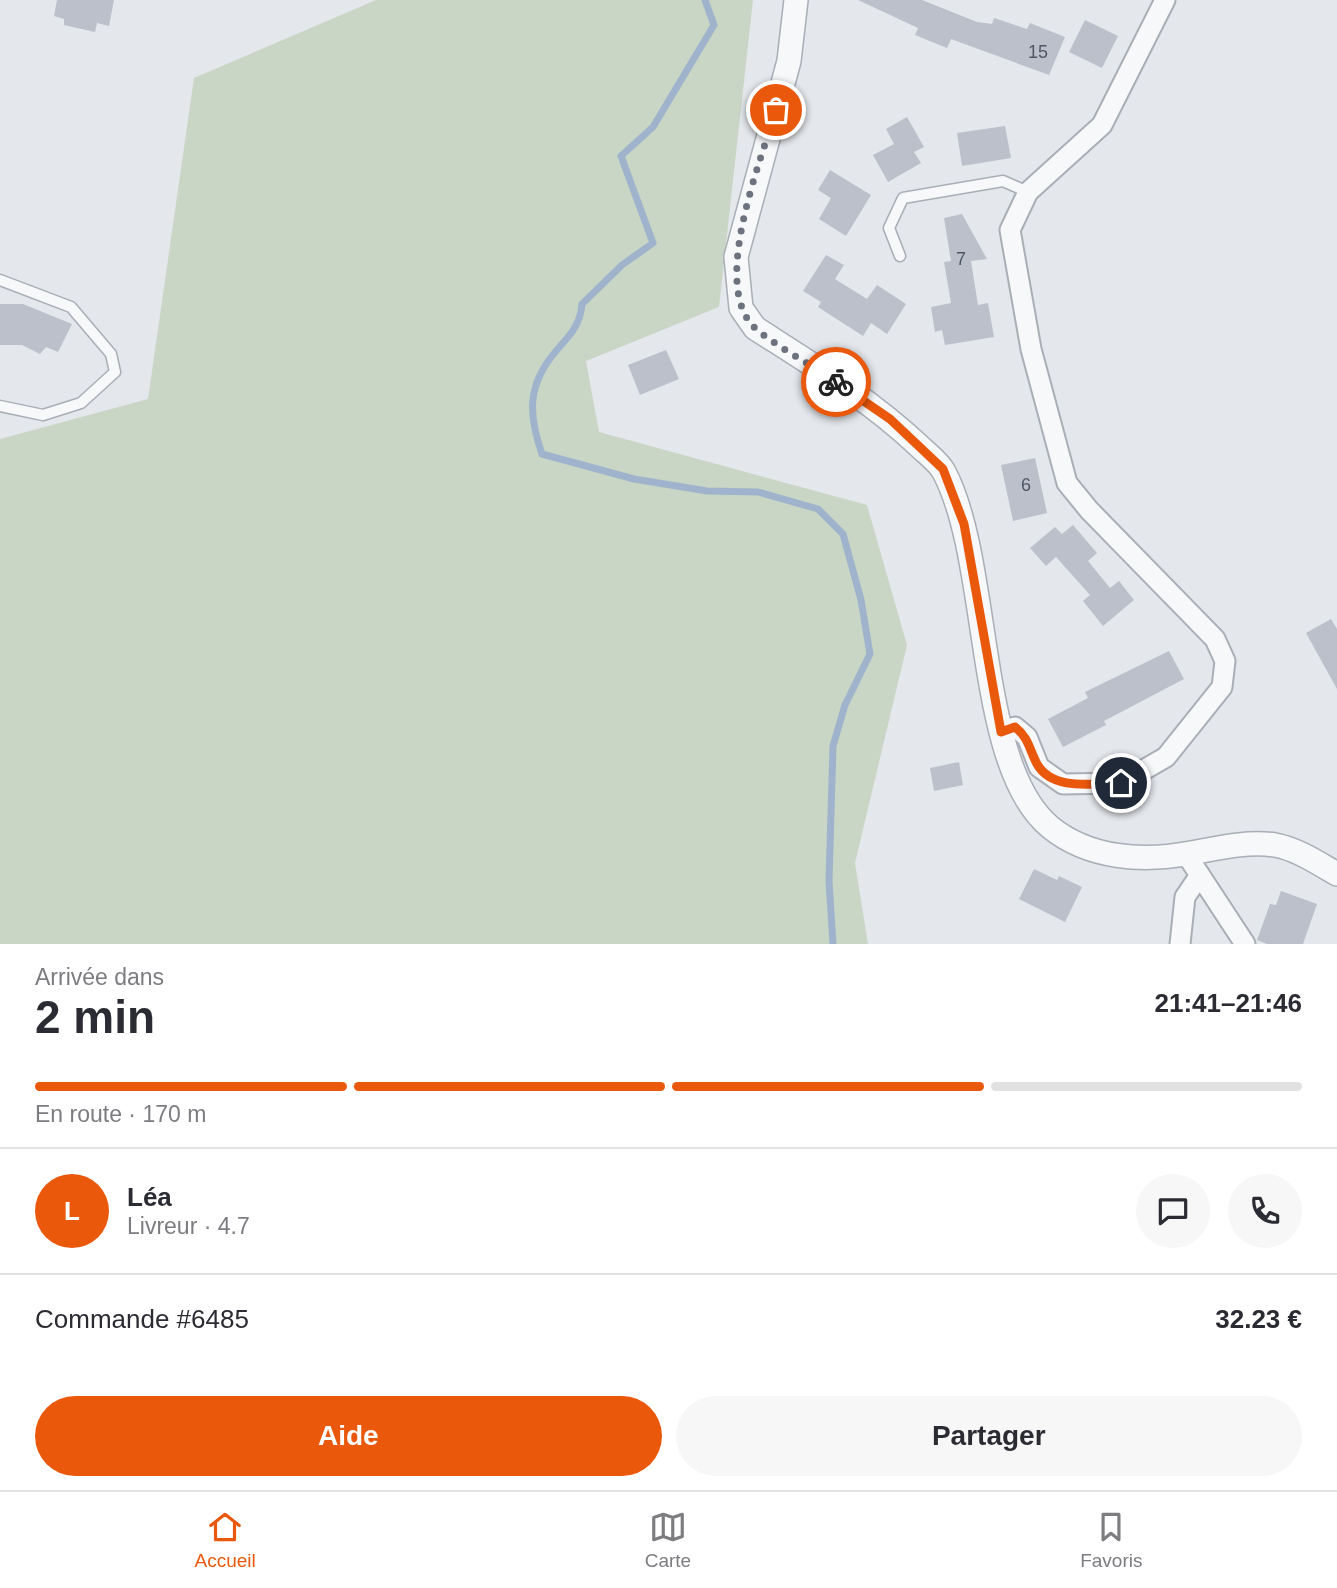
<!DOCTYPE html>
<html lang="fr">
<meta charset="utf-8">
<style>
body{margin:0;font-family:Helvetica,sans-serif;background:#f7f7f7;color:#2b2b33;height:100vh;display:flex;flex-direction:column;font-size:26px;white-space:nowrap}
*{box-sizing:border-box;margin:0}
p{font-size:23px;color:#7c7c81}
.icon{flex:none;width:38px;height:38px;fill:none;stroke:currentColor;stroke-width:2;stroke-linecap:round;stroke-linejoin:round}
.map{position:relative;height:944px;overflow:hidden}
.drawer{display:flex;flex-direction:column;background:#fff;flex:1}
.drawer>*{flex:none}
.pin{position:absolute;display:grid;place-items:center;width:60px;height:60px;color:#fff;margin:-30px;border:4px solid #fff;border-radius:50%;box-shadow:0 2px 7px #0007}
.courier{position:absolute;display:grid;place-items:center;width:70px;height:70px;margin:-35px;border:5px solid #ea580c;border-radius:50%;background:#fff;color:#222;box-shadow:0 2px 9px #0007}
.headline em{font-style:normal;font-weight:800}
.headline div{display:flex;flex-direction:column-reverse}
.headline{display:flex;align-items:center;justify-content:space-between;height:119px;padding:0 35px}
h1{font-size:46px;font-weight:800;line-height:52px}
.bar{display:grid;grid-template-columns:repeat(4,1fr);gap:10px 7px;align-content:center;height:84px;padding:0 35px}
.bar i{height:9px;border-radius:5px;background:#e1e1e2}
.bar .active{background:#ea580c}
.bar p{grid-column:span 4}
.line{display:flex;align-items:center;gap:18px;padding:0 35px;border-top:2px solid #e1e1e2}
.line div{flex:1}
.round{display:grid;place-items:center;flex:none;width:74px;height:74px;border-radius:37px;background:#f7f7f7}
.cta{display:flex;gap:14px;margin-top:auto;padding:14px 35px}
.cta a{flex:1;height:80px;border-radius:42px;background:#ea580c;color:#fff;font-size:28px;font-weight:800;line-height:80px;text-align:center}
.cta a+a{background:#f7f7f7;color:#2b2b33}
.menu{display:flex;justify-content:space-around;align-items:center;height:98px;border-top:2px solid #e1e1e2;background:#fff;font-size:19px;color:#7c7c81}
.menu a{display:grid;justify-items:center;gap:4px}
.menu .active{color:#ea580c}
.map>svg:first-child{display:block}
</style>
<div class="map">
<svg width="1337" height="944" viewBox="0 0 1337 944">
<rect width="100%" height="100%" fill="#e4e7ec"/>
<!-- green -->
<path fill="#c9d6c5" d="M376,0h377l-34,307 -133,54 13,71 268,73 40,140 -52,218 13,81h-868v-505l148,-40 46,-321z"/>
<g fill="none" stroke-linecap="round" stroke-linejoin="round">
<!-- stream -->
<path stroke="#9fb4cc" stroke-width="7" d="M705,0l9,25 -61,102 -32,29 32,87 -31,22 -40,39c-2,22 -12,31 -26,47 -29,34 -28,63 -14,103l92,25 73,12 51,1 60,17 25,25 18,66 9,54 -25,51 -12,41 -4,135 4,63"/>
</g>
<!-- building -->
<path fill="#bbc0ca" d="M57,0h57l-5,26 -12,-3 -2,9 -31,-7v-6l-10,-3z
M858,0h64l55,22 15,2 2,-6 33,11 3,-6 35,14 -16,38 -98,-36 -4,9 -32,-13 3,-7z
M1085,20l33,16 -16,32 -33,-16z
M907,117l17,30 -10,5 7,11 -33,19 -15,-27 21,-11 -8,-15z
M1005,126l6,32 -49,8 -5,-33z
M830,170l41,25 -25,41 -27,-17 12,-21 -13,-8z
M962,214l25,45 -16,2 7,44 10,-2 6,34 -49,8 -3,-15 -7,2 -4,-25 20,-4 -7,-41 7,-1 -7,-43z
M826,255l18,10 -9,14 32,20 10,-14 29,19 -19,30 -16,-11 -8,13 -45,-29 3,-5 -18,-11z
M0,304h23l49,20 -14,28 -12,-5 -6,7 -18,-9h-22z
M666,350l13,29 -39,16 -12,-30z
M1035,458l12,55 -34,8 -12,-56z
M1073,525l24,28 -9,8 22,27 9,-7 15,19 -31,26 -20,-25 7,-6 -34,-38 -10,9 -16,-18 25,-21 7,7z
M1331,619l6,10v60l-31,-56z
M1169,651l15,28 -80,42 2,4 -43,22 -15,-28 40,-21 -3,-6z
M959,762l4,23 -29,6 -4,-23z
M1034,869l23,11 2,-4 23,11 -17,35 -46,-23z
M1281,891l36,13 -14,40h-36l-10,-4 13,-36 6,1z"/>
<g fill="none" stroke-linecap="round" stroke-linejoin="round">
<defs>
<path id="service" d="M900,256l-11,-28 14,-30 100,-17 25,11
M0,280l71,27 40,47 4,18 -34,31 -38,12 -43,-9"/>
<path id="minor" d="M1001,732l14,-5 12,10 12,30 24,17 58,-1 45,-26 56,-70 3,-26 -10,-22 -126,-129 -22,-27 -36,-134 -21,-119 18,-38 74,-67 63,-125
M1186,854l59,90
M1180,944l5,-47 15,-22"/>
<path id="tertiary" d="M796,0l-7,61 -53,196 5,51 14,20c56,36 114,71 163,117 8,8 21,17 26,27 48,91 31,293 106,355 39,32 93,35 141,26 28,-5 55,-12 84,-8 22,4 43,18 62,29"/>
</defs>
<!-- service casing -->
<use href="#service" stroke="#a9aeb7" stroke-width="13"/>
<!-- minor casing -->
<use href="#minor" stroke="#a9aeb7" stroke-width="23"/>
<!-- tertiary casing -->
<use href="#tertiary" stroke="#a9aeb7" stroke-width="26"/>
<!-- service -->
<use href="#service" stroke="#f7f8fa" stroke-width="10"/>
<!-- minor -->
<use href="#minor" stroke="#f7f8fa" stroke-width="19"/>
<!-- tertiary -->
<use href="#tertiary" stroke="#f7f8fa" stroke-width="23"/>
</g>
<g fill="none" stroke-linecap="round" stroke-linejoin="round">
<!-- done -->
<path stroke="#6c737f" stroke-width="7" stroke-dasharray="0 12.6" d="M776,110c-15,51 -67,177 -20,219 24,20 55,35 80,53"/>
<!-- route -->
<path stroke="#ea580c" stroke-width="9" d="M836,382l54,37 53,50 21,55 37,208 14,-5c14,11 14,22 22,37 16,28 58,19 84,19"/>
</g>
<g text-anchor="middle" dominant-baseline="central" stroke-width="5" stroke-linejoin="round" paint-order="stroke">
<!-- number labels -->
<g font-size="18" fill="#4f5766">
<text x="1038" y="52">15</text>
<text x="961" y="259">7</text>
<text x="1026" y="485">6</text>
</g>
</g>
</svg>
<div class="pin" style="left:776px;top:110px;background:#ea580c"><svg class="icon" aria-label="bag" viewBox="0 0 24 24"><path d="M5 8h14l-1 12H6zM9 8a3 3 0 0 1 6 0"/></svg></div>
<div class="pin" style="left:1121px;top:783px;background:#1f2937"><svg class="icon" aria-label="home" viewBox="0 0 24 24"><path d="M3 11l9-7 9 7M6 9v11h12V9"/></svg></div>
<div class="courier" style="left:836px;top:382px"><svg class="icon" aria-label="bike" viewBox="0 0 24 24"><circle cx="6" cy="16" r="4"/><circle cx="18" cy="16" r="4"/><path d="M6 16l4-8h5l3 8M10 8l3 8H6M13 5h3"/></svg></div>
</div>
<section class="drawer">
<div class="headline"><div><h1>2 min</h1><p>Arrivée dans</p></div><em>21:41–21:46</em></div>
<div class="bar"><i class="active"></i><i class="active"></i><i class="active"></i><i></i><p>En route · 170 m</p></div>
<div class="line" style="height:126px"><b class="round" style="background:#ea580c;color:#fff">L</b><div><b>Léa</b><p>Livreur · 4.7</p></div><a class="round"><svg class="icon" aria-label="chat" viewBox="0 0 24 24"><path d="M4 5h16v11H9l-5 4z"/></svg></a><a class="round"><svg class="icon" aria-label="phone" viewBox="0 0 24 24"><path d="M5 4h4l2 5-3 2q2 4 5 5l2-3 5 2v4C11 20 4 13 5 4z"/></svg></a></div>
<div class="line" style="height:91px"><div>Commande #6485</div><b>32.23 €</b></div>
<div class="cta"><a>Aide</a><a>Partager</a></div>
</section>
<nav class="menu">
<a class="active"><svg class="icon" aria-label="home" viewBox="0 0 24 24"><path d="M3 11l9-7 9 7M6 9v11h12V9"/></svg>Accueil</a>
<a><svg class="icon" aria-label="map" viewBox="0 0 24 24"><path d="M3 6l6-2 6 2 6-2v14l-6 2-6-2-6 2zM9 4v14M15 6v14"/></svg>Carte</a>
<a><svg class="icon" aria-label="saved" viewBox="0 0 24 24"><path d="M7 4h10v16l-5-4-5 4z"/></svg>Favoris</a>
</nav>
